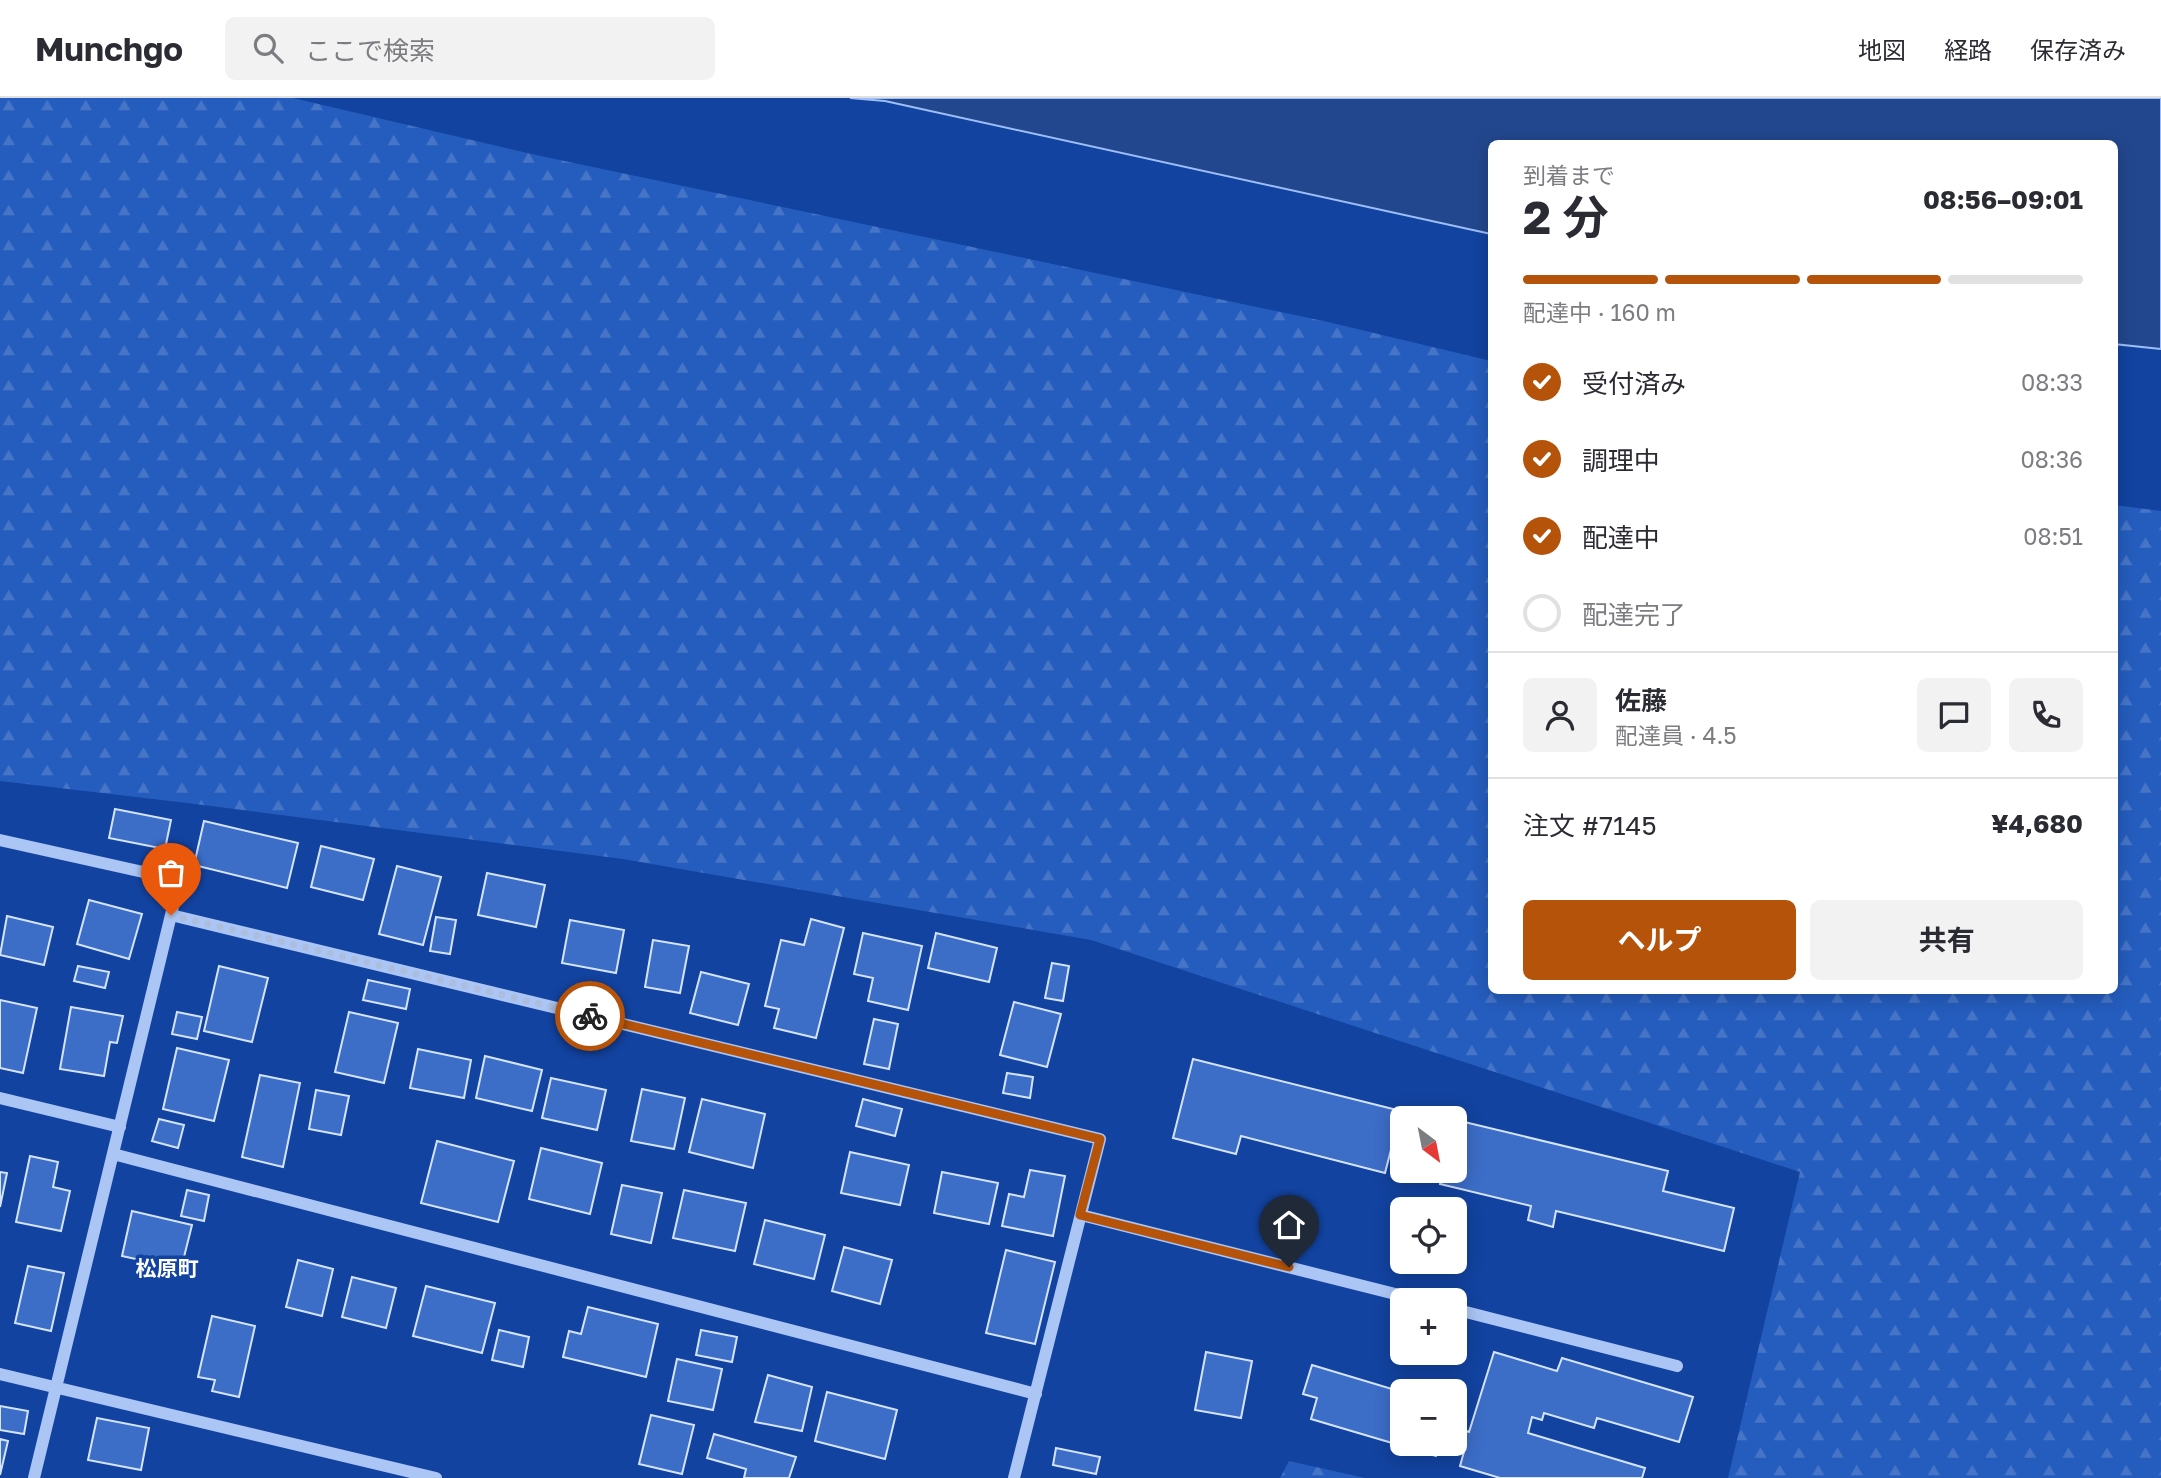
<!DOCTYPE html>
<html lang="ja">
<meta charset="utf-8">
<style>
body{margin:0;font-family:"Golos Text","Noto Sans JP",sans-serif;background:#f2f2f3;color:#2b2b33;height:100vh;display:flex;flex-direction:column;font-size:26px;white-space:nowrap}
*{box-sizing:border-box;margin:0}
p{font-size:23px;color:#7c7c81}
.icon{flex:none;width:38px;height:38px;fill:none;stroke:currentColor;stroke-width:2;stroke-linecap:round;stroke-linejoin:round}
.map{position:relative;flex:1;overflow:hidden}
.details{position:absolute;left:1488px;top:42px;width:630px;height:854px;display:flex;flex-direction:column;background:#fff;border-radius:10px;box-shadow:0 4px 18px #0003}
.details>*{flex:none}
.needle{width:46px;rotate:148deg}
.controls{position:absolute;left:1390px;top:1008px;display:grid;gap:14px}
.controls a{display:grid;place-items:center;width:77px;height:77px;border-radius:10px;background:#fff;box-shadow:0 4px 18px #0003;font-size:35px}
.pin{position:absolute;display:grid;place-items:center;width:60px;height:60px;color:#fff;margin:-72px -30px;border-radius:50% 50% 50% 0;rotate:-45deg;box-shadow:0 0 7px #0007}
.pin .icon{rotate:45deg}
.courier{position:absolute;display:grid;place-items:center;width:70px;height:70px;margin:-35px;border:5px solid #b45309;border-radius:50%;background:#fff;color:#222;box-shadow:0 2px 9px #0007}
.summary em{font-style:normal;font-weight:700}
.summary div{display:flex;flex-direction:column-reverse}
.summary{display:flex;align-items:center;justify-content:space-between;height:119px;padding:0 35px}
h1{font-size:46px;font-weight:700;line-height:52px}
.bar{display:grid;grid-template-columns:repeat(4,1fr);gap:10px 7px;align-content:center;height:84px;padding:0 35px}
.bar i{height:9px;border-radius:5px;background:#e1e1e2}
.bar .on{background:#b45309}
.bar p{grid-column:span 4}
.line{display:flex;align-items:center;gap:18px;padding:0 35px;border-top:2px solid #e1e1e2}
.line div{flex:1}
.round{display:grid;place-items:center;flex:none;width:74px;height:74px;border-radius:10px;background:#f2f2f3}
ol{padding:0 35px;list-style:none}
li{display:flex;align-items:center;gap:21px;height:77px}
li p{margin-inline-start:auto}
li .icon{padding:7px;border-radius:50%;background:#b45309;color:#fff;stroke-width:4}
li:last-child{color:#7c7c81}
li i{width:38px;height:38px;border:4px solid #e1e1e2;border-radius:50%}
.action{display:flex;gap:14px;margin-top:auto;padding:14px 35px}
.action a{flex:1;height:80px;border-radius:10px;background:#b45309;color:#fff;font-size:28px;font-weight:700;line-height:80px;text-align:center}
.action a+a{background:#f2f2f3;color:#2b2b33}
header{display:flex;align-items:center;gap:42px;box-sizing:border-box;height:98px;padding:0 35px;background:#fff;border-bottom:2px solid #e1e1e2}
header strong{font-size:33px}
nav{display:flex;gap:38px;margin-inline-start:auto;font-size:24px}
.search{width:490px;height:63px;background:#f2f2f3;display:flex;align-items:center;gap:18px;box-sizing:border-box;padding:0 24px;border-radius:10px;color:#7c7c81;font-size:26px}
.map>svg:first-child{display:block}
</style>
<header>
<strong>Munchgo</strong>
<div class="search"><svg class="icon" aria-label="search" viewBox="0 0 24 24"><circle cx="10" cy="10" r="6"/><path d="M15 15l6 6"/></svg>ここで検索</div>
<nav><a>地図</a><a>経路</a><a>保存済み</a></nav>
</header>
<div class="map">
<svg width="2161" height="1380" viewBox="0 0 2161 1380">
<defs>
<pattern id="forest-firs" width="22" height="20" patternUnits="userSpaceOnUse" patternTransform="scale(1.75)"><rect width="22" height="20" fill="#255dbe"/><path d="M5 1l3.5 6h-7zM16 11l3.5 6h-7z" fill="#4675c8"/></pattern>
</defs>
<rect width="100%" height="100%" fill="#1243a0"/>
<!-- forest -->
<path fill="url(#forest-firs)" d="M0,0h293l243,57 792,167 163,39v629h623v-485l47,6v967h-433l72,-306 -709,-232 -468,-81 -436,-56 -187,-22z
M1289,1363l76,17h-85z"/>
<!-- water -->
<path fill="#23478e" stroke="#9dbff7" stroke-width="2" d="M850,0h1311v251l-47,-5v-200h-623v90l-606,-133z"/>
<!-- building -->
<path fill="#3c6dc7" stroke="#d4e3fe" stroke-width="2" d="M115,711l56,11 -6,29 -56,-11z
M204,723l94,22 -11,45 -93,-23z
M321,748l53,13 -11,41 -52,-13z
M397,768l44,11 -18,68 -44,-11z
M487,775l58,12 -9,42 -58,-12z
M89,802l53,14 -13,45 -52,-15z
M7,818l46,11 -9,38 -44,-10z
M436,819l20,3 -6,34 -20,-3z
M811,821l33,9 -28,110 -42,-10 5,-19 -14,-3 16,-66 23,5z
M570,822l54,10 -8,43 -54,-10z
M863,835l59,13 -14,64 -40,-9 5,-23 -19,-4z
M936,835l61,15 -8,34 -61,-14z
M653,842l36,6 -9,47 -35,-6z
M1052,865l17,3 -6,35 -18,-3z
M78,868l31,6 -4,16 -31,-7z
M219,868l49,12 -16,64 -48,-11z
M701,874l48,12 -11,41 -48,-12z
M368,882l42,9 -4,20 -43,-9z
M0,902l37,8 -14,65 -23,-5z
M1014,904l47,12 -14,53 -47,-12z
M71,909l52,9 -6,27 -7,-1 -6,34 -44,-7z
M177,914l25,5 -5,22 -25,-5z
M349,914l49,11 -14,60 -49,-11z
M874,921l24,5 -9,45 -25,-5z
M177,950l52,12 -15,61 -51,-12z
M418,951l53,11 -7,38 -54,-10z
M485,958l57,14 -10,41 -56,-13z
M1193,961l208,52 -16,62 -144,-37 -5,18 -63,-16z
M1007,975l26,4 -3,21 -27,-5z
M260,977l40,8 -17,84 -41,-10z
M551,980l55,12 -9,40 -55,-12z
M642,991l43,9 -11,51 -43,-8z
M316,992l33,6 -8,39 -32,-6z
M702,1001l63,15 -12,54 -64,-16z
M863,1001l39,10 -7,27 -39,-10z
M159,1021l25,6 -6,23 -26,-7z
M1456,1022l212,51 -5,20 71,17 -10,43 -168,-40 -3,16 -25,-7 3,-14 -91,-22 3,-13h11z
M437,1043l77,20 -16,61 -77,-19z
M541,1050l61,15 -12,51 -61,-15z
M850,1054l59,13 -9,40 -59,-12z
M30,1058l28,6 -5,25 17,4 -9,40 -45,-9z
M1030,1072l35,6 -12,60 -51,-10 7,-32 15,3z
M0,1074l7,1 -7,34z
M942,1074l56,11 -9,41 -55,-11z
M622,1087l40,8 -11,50 -40,-9z
M187,1092l22,5 -5,26 -23,-5z
M684,1092l62,13 -11,48 -62,-13z
M132,1113l60,14 -11,44 -59,-13z
M765,1122l60,15 -11,44 -60,-15z
M844,1149l48,13 -12,44 -48,-13z
M1006,1152l49,12 -20,82 -49,-11z
M298,1162l35,9 -11,47 -36,-9z
M28,1168l36,7 -13,58 -36,-8z
M352,1179l44,11 -10,40 -44,-11z
M426,1188l69,17 -13,50 -69,-17z
M588,1209l70,17 -12,53 -83,-20 6,-26 12,3z
M212,1218l43,10 -16,71 -27,-6 3,-11 -17,-3z
M499,1232l30,7 -6,30 -31,-7z
M701,1232l36,7 -5,25 -36,-7z
M1206,1254l46,9 -11,57 -46,-8z
M1494,1254l63,19 5,-13 131,39 -14,45 -82,-24 -3,10 -50,-15 -2,7 -10,-3 -4,16 117,35 -3,10h-142l-40,-12 5,-18 -16,-4h5v-17l15,5z
M677,1261l45,10 -9,41 -45,-9z
M1312,1267l90,27v52h38l-4,12 -125,-37 6,-21 -14,-4z
M768,1277l44,12 -10,44 -47,-9z
M827,1294l70,18 -12,49 -70,-18z
M0,1308l28,5 -4,23 -24,-4z
M651,1317l43,10 -12,49 -43,-10z
M97,1320l52,10 -8,42 -53,-10z
M714,1336l82,23 -7,21h-45l2,-9 -39,-11z
M0,1341l8,2 -8,34z
M1056,1350l44,9 -4,17 -43,-9z"/>
<g fill="none" stroke-linecap="round" stroke-linejoin="round">
<!-- minor -->
<path stroke="#abc5f5" stroke-width="12" d="M0,742l179,40 -8,35
M0,1000l120,29
M113,1056l923,240
M1081,1117l338,85
M1454,1211l223,57
M0,1276l436,104
M34,1380l137,-563 929,224 -86,339"/>
</g>
<g fill="none" stroke-linecap="round" stroke-linejoin="round">
<!-- done -->
<path stroke="#acbdde" stroke-width="7" stroke-dasharray="0 12.6" d="M171,817l419,101"/>
<!-- route -->
<path stroke="#b45309" stroke-width="9" d="M590,918l510,123 -20,76 209,52"/>
</g>
<g text-anchor="middle" dominant-baseline="central" stroke-width="7" stroke-linejoin="round" paint-order="stroke">
<!-- quarter labels -->
<g font-size="21" font-weight="bold" fill="#fff" stroke="#1243a0">
<text x="167" y="1170">松原町</text>
</g>
</g>
</svg>
<div class="controls">
<a><svg class="needle" viewBox="-14 -14 28 28"><path d="M0-13l5 13h-10z" fill="#e53935"/><path d="M0 13l5-13h-10z" fill="#7c7c81"/></svg></a>
<a><svg class="icon" aria-label="locate" viewBox="0 0 24 24"><circle cx="12" cy="12" r="6"/><path d="M12 2v4M12 18v4M2 12h4M18 12h4"/></svg></a>
<a>+</a>
<a>−</a>
</div>
<div class="pin" style="left:171px;top:817px;background:#ea580c"><svg class="icon" aria-label="bag" viewBox="0 0 24 24"><path d="M5 8h14l-1 12H6zM9 8a3 3 0 0 1 6 0"/></svg></div>
<div class="pin" style="left:1289px;top:1169px;background:#1f2937"><svg class="icon" aria-label="home" viewBox="0 0 24 24"><path d="M3 11l9-7 9 7M6 9v11h12V9"/></svg></div>
<div class="courier" style="left:590px;top:918px"><svg class="icon" aria-label="bike" viewBox="0 0 24 24"><circle cx="6" cy="16" r="4"/><circle cx="18" cy="16" r="4"/><path d="M6 16l4-8h5l3 8M10 8l3 8H6M13 5h3"/></svg></div>
<section class="details">
<div class="summary"><div><h1>2 分</h1><p>到着まで</p></div><em>08:56–09:01</em></div>
<div class="bar"><i class="on"></i><i class="on"></i><i class="on"></i><i></i><p>配達中 · 160 m</p></div>
<ol>
<li><svg class="icon" aria-label="check" viewBox="0 0 24 24"><path d="M5 12l5 5 9-10"/></svg>受付済み<p>08:33</p></li>
<li><svg class="icon" aria-label="check" viewBox="0 0 24 24"><path d="M5 12l5 5 9-10"/></svg>調理中<p>08:36</p></li>
<li><svg class="icon" aria-label="check" viewBox="0 0 24 24"><path d="M5 12l5 5 9-10"/></svg>配達中<p>08:51</p></li>
<li><i></i>配達完了</li>
</ol>
<div class="line" style="height:126px"><a class="round"><svg class="icon" aria-label="person" viewBox="0 0 24 24"><circle cx="12" cy="8" r="4"/><path d="M4 21q1-7 8-7t8 7"/></svg></a><div><b>佐藤</b><p>配達員 · 4.5</p></div><a class="round"><svg class="icon" aria-label="chat" viewBox="0 0 24 24"><path d="M4 5h16v11H9l-5 4z"/></svg></a><a class="round"><svg class="icon" aria-label="phone" viewBox="0 0 24 24"><path d="M5 4h4l2 5-3 2q2 4 5 5l2-3 5 2v4C11 20 4 13 5 4z"/></svg></a></div>
<div class="line" style="height:91px"><div>注文 #7145</div><b>¥4,680</b></div>
<div class="action"><a>ヘルプ</a><a>共有</a></div>
</section>
</div>
